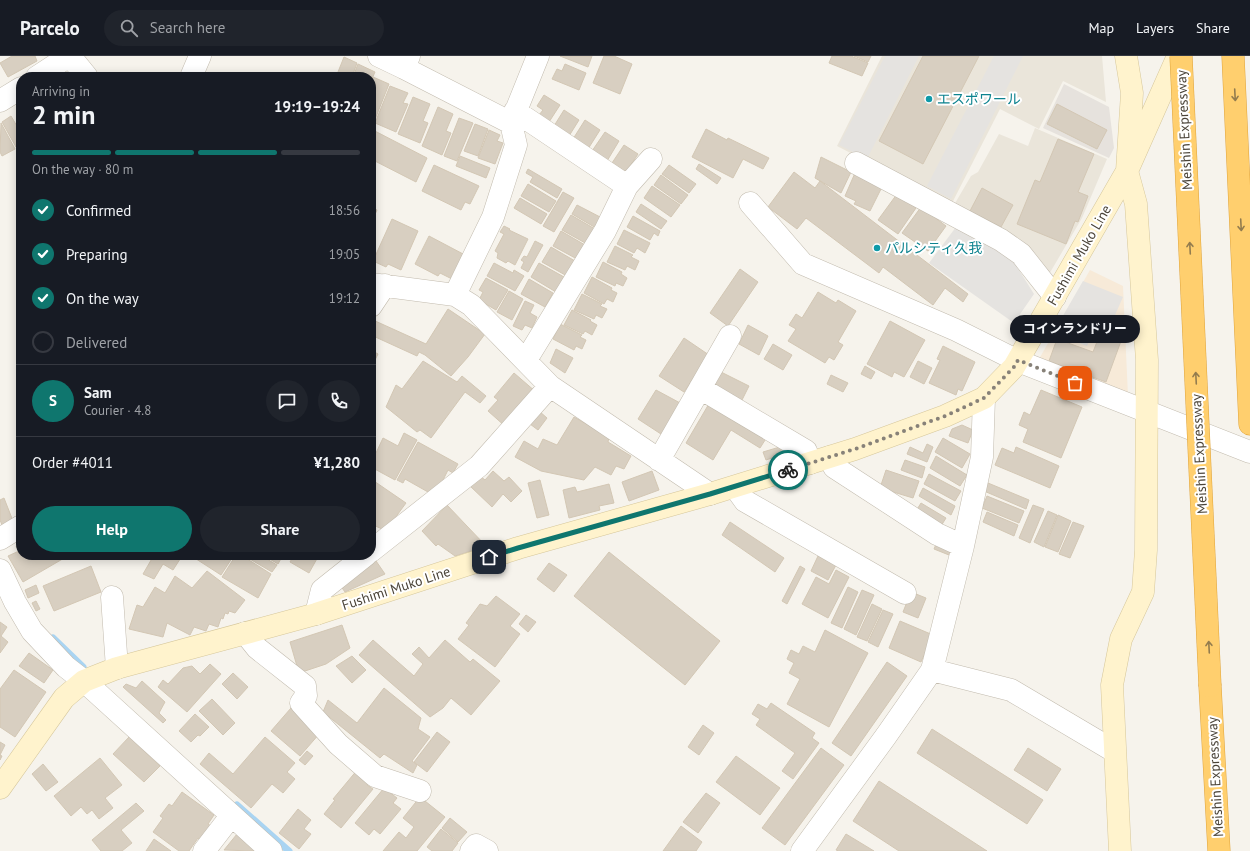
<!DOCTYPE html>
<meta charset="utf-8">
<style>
body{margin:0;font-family:"PT Sans","Noto Sans JP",sans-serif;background:#20242c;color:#f1f3f6;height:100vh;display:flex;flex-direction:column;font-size:15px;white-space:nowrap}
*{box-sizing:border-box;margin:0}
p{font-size:13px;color:#9ea1a6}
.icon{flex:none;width:22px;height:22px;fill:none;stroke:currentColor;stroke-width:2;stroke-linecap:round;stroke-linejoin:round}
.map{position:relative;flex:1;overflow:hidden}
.side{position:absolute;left:16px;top:16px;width:360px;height:488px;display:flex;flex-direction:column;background:#171b24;border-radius:16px;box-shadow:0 2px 10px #0003}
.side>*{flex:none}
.pin{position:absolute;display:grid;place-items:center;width:34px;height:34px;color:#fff;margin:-17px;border-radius:8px;box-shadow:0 2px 6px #0006}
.courier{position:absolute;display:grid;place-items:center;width:40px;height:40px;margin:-20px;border:3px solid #0f766e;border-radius:50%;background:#fff;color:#222;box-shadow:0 1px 5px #0007}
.bubble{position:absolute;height:28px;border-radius:14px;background:#171b24;box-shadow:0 2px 10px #0003;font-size:13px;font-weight:700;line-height:28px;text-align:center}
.summary em{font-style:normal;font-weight:700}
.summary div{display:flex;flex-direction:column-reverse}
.summary{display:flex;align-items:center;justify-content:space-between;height:68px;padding:0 16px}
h1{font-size:26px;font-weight:700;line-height:30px}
.bar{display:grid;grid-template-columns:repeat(4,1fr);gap:6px 4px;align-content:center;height:48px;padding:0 16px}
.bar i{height:5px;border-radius:3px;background:#363941}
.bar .selected{background:#0f766e}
.bar p{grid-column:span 4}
.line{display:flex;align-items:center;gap:10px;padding:0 16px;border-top:1px solid #363941}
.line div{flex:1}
.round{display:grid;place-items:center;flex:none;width:42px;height:42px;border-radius:21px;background:#20242c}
ol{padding:0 16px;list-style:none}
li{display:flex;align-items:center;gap:12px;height:44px}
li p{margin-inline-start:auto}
li .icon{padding:4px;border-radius:50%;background:#0f766e;color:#fff;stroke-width:4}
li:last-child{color:#9ea1a6}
li i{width:22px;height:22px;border:2px solid #363941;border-radius:50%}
.action{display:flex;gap:8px;margin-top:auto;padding:8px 16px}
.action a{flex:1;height:46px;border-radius:24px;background:#0f766e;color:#fff;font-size:16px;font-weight:700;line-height:46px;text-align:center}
.action a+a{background:#20242c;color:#f1f3f6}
header{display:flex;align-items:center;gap:24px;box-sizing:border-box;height:56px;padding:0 20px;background:#171b24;border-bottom:1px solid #363941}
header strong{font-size:19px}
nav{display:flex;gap:22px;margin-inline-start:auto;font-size:14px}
.search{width:280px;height:36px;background:#20242c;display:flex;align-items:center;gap:10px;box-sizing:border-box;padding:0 14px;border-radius:22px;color:#9ea1a6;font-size:15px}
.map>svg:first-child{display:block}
</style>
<header>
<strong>Parcelo</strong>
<div class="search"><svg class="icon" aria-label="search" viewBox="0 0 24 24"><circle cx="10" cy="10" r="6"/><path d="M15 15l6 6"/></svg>Search here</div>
<nav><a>Map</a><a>Layers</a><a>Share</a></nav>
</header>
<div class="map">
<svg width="1250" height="795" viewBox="0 0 1250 795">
<rect width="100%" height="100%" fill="#f6f3ec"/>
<!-- residential -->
<path fill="#eae5da" d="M882,0h220l4,46 -43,-21 -24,48 -39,-20 -49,96 -114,-59z
M1035,72l72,31 -25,59 -34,58 -94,-71 17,-29 7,-4 21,-38 29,12z"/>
<!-- commercial -->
<path fill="#f7ead8" d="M1090,214l33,16 5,110 -89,-37z"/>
<!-- industrial -->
<path fill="#e6e2dd" d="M1064,28l45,23 5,41 -5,10 -66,-30z"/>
<!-- parking -->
<path fill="#e5e3e0" d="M885,0h34l-52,103 -28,-14z
M994,0h29l-72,143 -24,-13z
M956,171l56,32 22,35 -20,29 -85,-60z
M1083,225l40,16 -11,25 -13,-5 -12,29 -34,-13z"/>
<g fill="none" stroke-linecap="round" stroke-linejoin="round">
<!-- stream -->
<path stroke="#a9d4f2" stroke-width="7" d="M53,582l30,29
M237,749l52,46"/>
</g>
<!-- building -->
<path fill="#d8cfc1" stroke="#d3c7b4" d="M12,0h23l2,5 -29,16 -8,-14z
M560,0h32l-4,11z
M604,0h10l18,8 -12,30 -27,-11z
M832,0h19l17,7 -6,13 -33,-13z
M854,0h17l-3,6z
M923,0h56l-56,108 -44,-23z
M344,1l13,6 -5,14h-16z
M358,8l17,8 -4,9v-4h-18z
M565,8l21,9 -7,17 -27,-11 5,-10 5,2z
M373,21l16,7 -15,38 -3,-2v-37z
M390,30l18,7 -5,10 5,1 -12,28 -21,-9z
M544,39l16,10 -11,17 -10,-7 4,-5 -6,-4z
M413,41l17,7 -7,17 5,2 -8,20 -22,-9z
M1057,48l50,26 -10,19 -50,-25z
M438,51l15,7 -7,17 5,2 -9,22 -20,-9z
M564,54l15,10 -10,16 -15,-10z
M11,60l10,17v11l-5,3 -14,-25z
M459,62l14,5 -16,38 -13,-5z
M585,64l15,10 -12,19 -15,-10z
M1,67l14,26 -13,7 -2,-4z
M475,68l13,5 -10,27 -14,-5z
M371,73l56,29 -11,24 -45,-23z
M706,73l21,11 1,-2 41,20 -6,11 -20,-10 -10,19 -41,-21z
M489,74l11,5 -3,6 6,2 -8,21 -17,-6z
M605,76l14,9 -12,20 -15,-10z
M1058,83l36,15 -16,38 10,4 -10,26 -3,-1 -9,23 -49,-20 18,-44 5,2z
M624,89l14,9 -12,18 -14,-9z
M460,100l30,12 -4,10 -30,-12z
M821,101l30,15 -10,21 -26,-15z
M699,108l22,14 -4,6 -21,-15z
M434,109l45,21 -9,18 -5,-2 -4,8 -39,-19z
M669,109l27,19 -7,9 -27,-19z
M528,113l34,20 -5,9 -27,-16 3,-5 -7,-4z
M794,116l21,16 5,-7 148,113 -5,8 -18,-14 -12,17 -50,-38 -4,6 -73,-55 -9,11 -29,-22z
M855,117l28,12 -13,26 -16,-7 2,-3 -11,-5z
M661,119l27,20 -7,9 -27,-19z
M528,128l28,17 -7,11 -28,-16z
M652,130l28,19 -9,12 -27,-19z
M982,132l31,17 -12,22 -31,-16z
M563,136l11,6 -20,34 -11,-6z
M897,138l19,14 -18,26 -20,-14z
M520,142l27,16 -6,10 -27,-16z
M641,148l26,17 -6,8 -25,-17z
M577,149l25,13 -6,10 -24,-14z
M371,151l6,3 -5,11h-1z
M921,151l25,19 -18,25 -26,-18z
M571,159l24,14 -8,15 -25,-14z
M633,160l27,15 -2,5 -4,-3 -4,7 -23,-13z
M392,163l26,12 -17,39 -13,-6 -2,3 -13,-6z
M504,170l6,3 -1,1 19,9 -13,26 -7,-4 -2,2 -9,-5 1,-5 -3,-2 9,-17 -4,-2z
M624,174l26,13 -5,10 -8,-5 -3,5 -17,-9z
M561,175l24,14 -8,14 -24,-13z
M429,180l36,19 -13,24 -12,-6 -2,3 -23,-12z
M535,185l8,4 -15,27 -7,-4 3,-6 -3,-2 3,-4 3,1z
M615,190l18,9 -2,2 8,4 -4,9 -8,-4 -2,4 -18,-8z
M551,191l24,14 -8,15 -25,-14z
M603,206l19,10 -1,2 6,4 -4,8 -7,-3 -1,3 -19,-9z
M494,207l19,10 1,-3 10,6 -9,15 -28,-15z
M539,207l25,14 -8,15 -25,-15z
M740,213l18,13 -30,44 -18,-13z
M592,221l20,11 -1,2 6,3 -4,9 -6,-3 -3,5 -20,-11z
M486,222l22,12 -12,20 -17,-10 4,-8 -4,-2z
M529,223l24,14 -8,14 -24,-13z
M509,235l14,8 -11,21 -15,-8z
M818,236l18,11 2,-3 18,11 -18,31 5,3 -9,15 -5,-3 -4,6 -37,-22 8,-12 -7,-4 7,-11 6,4z
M582,238l20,10 -2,2 7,3 -5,9 -6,-3 -2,4 -20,-9z
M525,245l9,4 -4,8 7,4 -5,11 -7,-3 -3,5 -9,-4z
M448,253l37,25 -17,23 -17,19 -26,-21 -6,-3 -2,4 -46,-21v-11l2,-4 53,24z
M572,254l19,10 -1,1 7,4 -5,10 -7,-4 -2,3 -19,-9z
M890,265l35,19 -21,37 -10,-5 -2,5 -25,-13z
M560,268l22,11 -2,2 6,3 -4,9 -6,-3 -2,4 -21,-11z
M748,269l20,11 -9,19 -20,-11z
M1100,278l21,7 -15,41 -57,-21 8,-22 36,13z
M684,282l25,17 -25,37 -25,-16z
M773,288l19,11 -9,15 -19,-11z
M943,290l32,16 -13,29 -4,-2 -2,6 -27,-12 11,-23 -3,-1z
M556,293l17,9 -8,15 -15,-10z
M371,294l7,4 -3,6 -4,-2z
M423,305l34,21 5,-6 24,20 -6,7 -15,-11 -34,46 -11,-8 -3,2 -31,-25 10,-22 6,4z
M918,305l14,7 -8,16 -14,-7z
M865,310l10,6 -4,7 -10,-5z
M721,316l28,14 -8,16 -28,-15z
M514,317l22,19 -30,35 -18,-16 10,-11 -4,-3z
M831,319l17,8 -5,9 -16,-8z
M656,334l26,14 -18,32 -26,-17z
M1041,334l41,17 -21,51 -38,-16 5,-13 -9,-4 5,-13 6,3z
M710,346l57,35 -7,11 -29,-18 -18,30 -27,-17z
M539,355l8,7 -9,12 -8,-6z
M574,361l35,20 -1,5 23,14 -7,13 -8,-3 -5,9 -16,-8 -11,13 -43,-9 -26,-14 9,-16 14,8 5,-10 14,6z
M962,369l11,5 -5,13 -19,-7 3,-7z
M404,377l13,7 -22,40 -24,-13v-17l5,3 7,-15 15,8z
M943,382l27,16 -8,14 -27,-16z
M418,386l40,22 -5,9 -5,-3 -8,16 -12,6 -23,-13 -2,4 -6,-3z
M927,388l6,3 -6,15 -20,-8 3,-7 13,6z
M783,390l3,7 -20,7 -3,-8z
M1016,391l43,19 -9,22 -55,-23 7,-17 12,5z
M936,400l31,19 -7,11 -30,-18z
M905,404l20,7 -3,11 -21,-8z
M886,414l33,11 -6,17 -33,-10z
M493,415l11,10 5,-4 13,14 -11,11 -8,-8 -11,13 -22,-21 10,-10 5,4z
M652,415l7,19 -30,11 -7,-19z
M929,418l32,17 -6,10 -31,-17z
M371,423l35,24 -11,15 -13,11 -11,-5z
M540,424l9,35 -12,3 -9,-35z
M988,427l41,17 -3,9 -42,-18z
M609,428l5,19 -15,3 1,4 -31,8 -6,-28 12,-3 2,5z
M923,432l32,18 -4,9 -32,-19z
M987,440l37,15 -5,12 -37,-15z
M4,442l9,23 -11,4 -2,-5v-20z
M921,447l25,15 -5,8 -25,-15z
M447,449l39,41 -31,10 -17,-12 -2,2 -14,-15z
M1033,449l11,4 -14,34 -11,-5z
M1048,455l9,4 -13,32 -10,-5z
M987,456l31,13 -4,11 -31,-14z
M1058,459l13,6 -13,31 -13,-5z
M730,466l54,36 -9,14 -53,-37z
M1073,466l11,4 -14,32 -11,-4z
M937,486l15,6 -3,7 -15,-6z
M21,487v12h44l1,2 -43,25 -15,-26 11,-5 -3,-5z
M609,496l111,89 -35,44 -111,-89z
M154,499h26l2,1 -9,14 -10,-6 -9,15 -11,-5z
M190,499h27l8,5 3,-5h6l-13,20z
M236,499h5l30,19 -13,24 -36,-21z
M243,499h17l17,10 -5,7z
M263,499h20l-5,9z
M294,499h25l-10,18 -19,-11z
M818,500l18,9 -8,15 -17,-9z
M374,502l11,16 -40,18 -5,-7z
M549,507l18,12 -13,17 -17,-13z
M91,510l10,26 -47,19 -11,-25z
M800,510l5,3 -18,35 -5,-3z
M836,514l13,7 -21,41 -26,-14 14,-27 13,7z
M207,515l38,29 -10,13 -6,-2 -1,3 -3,-1 -2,6 -2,-1 -3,9 -9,-3 -3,7 -12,-4 -4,8 -23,-12 -4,14 -34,-8 8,-24 6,2 12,-20 10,6 10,-17 17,12z
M36,529l3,8 -11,5 -3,-8z
M848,531l10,5 -16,36 -11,-5z
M862,534l12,5 -18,40 -12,-6z
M911,536l15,6 -8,20 -15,-6z
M496,540l24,18 -10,12 10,8 -25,33 -37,-28 11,-14 -3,-2 14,-19 7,2z
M36,545l4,8 -4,2 -4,-8z
M872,548l10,5 -15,32 -10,-4z
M883,554l10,4 -15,33 -10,-5z
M526,559l10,7 -8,10 -9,-8z
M900,565l33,14 -12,27 -32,-14z
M0,566l7,5 -6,9 7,6 -8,11z
M342,569l8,23 -24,16 -27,9 -9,-31z
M825,574l43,23 -39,74 -42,-23 13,-25 -11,-6 5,-10 -7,-4 4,-9 8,4 4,-8 12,6z
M373,584l41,36 9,-12 -11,-10 7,-7 10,11 16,-18 25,22 3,-3 27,22 -29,34 -20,-17 -8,10 -13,9 -71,-62z
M29,597l24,17 -9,13 -25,-17z
M352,600l14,14 -14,13 -16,-17z
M887,606l20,14 -56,80 -19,-13z
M210,608l11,10 -34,38 -29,-25 5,-7 5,4 15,-16 9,-2 8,8z
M14,614l32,22 -31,45 -15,-10v-38z
M233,617l15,14 -11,12 -15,-15z
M142,625l23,21 -6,11 7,7 -3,3 -40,-36 3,-3 10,4z
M384,632l37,30 -3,11 12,8 -18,24 5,4 -4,8 -29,-19 -4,4 -57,-46 5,-12 29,23z
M212,643l23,24 -12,12 -24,-24z
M771,647l44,30 -3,5 7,5 -26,36 -11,-8 13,-18 -39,-28 4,-6 -8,-5 6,-10 9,5z
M291,652l29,25 -20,23 -29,-25z
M195,658l14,13 -9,9 -2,-1 -7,7 -12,-11z
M703,669l11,8 -15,22 -11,-8z
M932,673l111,71 -16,24 -110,-71z
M437,676l13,10 -23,30 -13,-10z
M129,681l31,29 -16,16 -31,-28z
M265,681l30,26 -8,9 8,7 -12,14 -11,-9 -21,24 -51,-44 9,-11 24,21z
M0,686l5,3 -5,10 2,1 -2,4z
M821,692l23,17 -59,80 -23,-17z
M1028,692l33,21 -14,22 -33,-21z
M307,695l6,5 -8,9 -6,-5z
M736,700l44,32 -20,27 -44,-33z
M100,702l22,27 -17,13 8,10 -14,11 -7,-9 -5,4 -6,-7 -10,9 -17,-20z
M43,708l15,18 -12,9 -14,-17z
M358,713l13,10 -4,6 6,4 -32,39 -17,-14 11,-14 -2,-1z
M879,725l108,70h-88l-46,-30z
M384,732l13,10 -4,5 8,6 -21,25 -6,-5 -5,6 -14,-12z
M182,736l32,23 -6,9 3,2 -10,14 -3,-2 -9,13h-10l-26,-19 10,-14 -3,-2 9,-12 3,2z
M706,737l14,10 -22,30 -15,-11z
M420,741l25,20 -28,34h-34l16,-19 7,6 8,-11 -11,-9z
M136,747l8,8 -23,19 11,13 -10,8h-21l-9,-11z
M298,753l13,11 -7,9 7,5 -12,15 -20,-16z
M450,762l17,14 -9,10 -16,-14z
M681,770l21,16 -6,9h-33z
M441,773l17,14 -6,8h-20l-5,-4z
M237,778l18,15 -2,2 -29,-1z
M846,778l28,17h-35l-3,-1z
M154,783l17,12h-25z"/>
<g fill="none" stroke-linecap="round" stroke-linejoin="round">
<defs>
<path id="street" d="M70,0l17,21
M379,0l25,12
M409,0l-5,12 107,55
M37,21l32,-21
M191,21l9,-21
M0,45l21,-13
M515,55l112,75 -22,45 -79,129
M856,107l145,77 20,14 34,43
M627,130l24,-27
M750,147l53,61 153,66 62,31 232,91
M371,228l84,11 16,10 79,81 160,108
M455,239l38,-78 23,-72 -5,-22 27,-67
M371,250l14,-21
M700,332l106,63 4,12
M830,401l4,10 103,67 26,12
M659,404l71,-124
M735,431l10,14 160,92
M0,483l21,-13
M371,495l108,-85 71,-80
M0,514l15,32 17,29 34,36 18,14 187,170
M112,541l5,71
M316,558l6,-24 44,-35
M245,577l12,15 48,38 1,10 -5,7 37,41 37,32 45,15
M932,614l79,20 103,61
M204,795l27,-35
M471,795l5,-6 11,6
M802,795l84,-115 46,-66 31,-124 19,-89 2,-59"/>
<path id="secondary" d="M0,732l64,-90 20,-17 33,-13 199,-54 202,-66 192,-54 145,-45 90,-33 39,-18 30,-31 113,-196 51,-115
M1120,795l-8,-166 9,-46 22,-47 3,-42 1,-190 -11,-156 -9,-33 5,-78 -6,-37"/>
<path id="highway" d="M1233,0l17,368
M1210,630l9,165"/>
</defs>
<!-- street casing -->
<use href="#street" stroke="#c2bbae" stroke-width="23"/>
<!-- secondary casing -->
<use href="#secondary" stroke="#d6c79b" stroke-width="23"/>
<!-- highway casing -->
<use href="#highway" stroke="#e0a43c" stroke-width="23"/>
<!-- street -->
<use href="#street" stroke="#fff" stroke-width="22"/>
<!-- secondary -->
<use href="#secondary" stroke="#fff3cd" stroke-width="22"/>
<!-- highway -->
<use href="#highway" stroke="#ffcf6e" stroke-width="22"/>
<defs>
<path id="highway-bridge" d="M1181,0l29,630"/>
</defs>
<!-- highway-bridge casing -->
<use href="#highway-bridge" stroke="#e0a43c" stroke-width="23" stroke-linecap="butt"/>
<!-- highway-bridge -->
<use href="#highway-bridge" stroke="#ffcf6e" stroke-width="22"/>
</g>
<!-- one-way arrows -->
<defs><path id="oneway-shaft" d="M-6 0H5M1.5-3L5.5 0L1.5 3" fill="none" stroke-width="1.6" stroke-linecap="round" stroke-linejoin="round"/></defs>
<g stroke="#937c4e">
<use href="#oneway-shaft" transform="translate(1235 39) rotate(87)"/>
<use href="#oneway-shaft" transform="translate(1241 169) rotate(87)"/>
<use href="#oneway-shaft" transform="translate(1190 192) rotate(-93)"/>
<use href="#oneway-shaft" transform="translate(1196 322) rotate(-93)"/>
<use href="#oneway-shaft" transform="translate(1209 591) rotate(-93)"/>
</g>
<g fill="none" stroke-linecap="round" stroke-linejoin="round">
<!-- done -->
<path stroke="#878178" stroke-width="4" stroke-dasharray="0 7.2" d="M788,414l67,-21 90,-33 39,-18 30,-31 4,-7 57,23"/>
<!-- route -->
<path stroke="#0f766e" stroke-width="5" d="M489,501l29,-9 192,-54 78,-24"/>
</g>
<!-- markers -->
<g fill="#0f9aa8" stroke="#fff" stroke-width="1.5">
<circle cx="929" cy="43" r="4"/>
<circle cx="877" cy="192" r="4"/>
</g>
<g text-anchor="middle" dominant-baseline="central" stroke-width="4" stroke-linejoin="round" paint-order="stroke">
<!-- culture labels -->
<g font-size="14" fill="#0d838f" stroke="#fff" text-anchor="start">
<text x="937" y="43">エスポワール</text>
<text x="885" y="192">パルシティ久我</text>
</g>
<!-- street labels -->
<g font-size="14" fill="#4b4439" stroke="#fff">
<text transform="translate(1184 74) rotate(-93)">Meishin Expressway</text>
<text transform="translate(1079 199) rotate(-60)">Fushimi Muko Line</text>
<text transform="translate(1199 398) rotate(-93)">Meishin Expressway</text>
<text transform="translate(396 532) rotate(-18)">Fushimi Muko Line</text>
<text transform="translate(1215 721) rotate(-93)">Meishin Expressway</text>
</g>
</g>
</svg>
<div class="pin" style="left:1075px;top:327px;background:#ea580c"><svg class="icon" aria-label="bag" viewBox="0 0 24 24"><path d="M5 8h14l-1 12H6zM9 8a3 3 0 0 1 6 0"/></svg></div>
<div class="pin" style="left:489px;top:501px;background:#1f2937"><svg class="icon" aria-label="home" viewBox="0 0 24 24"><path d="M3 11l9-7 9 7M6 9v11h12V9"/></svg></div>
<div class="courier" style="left:788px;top:414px"><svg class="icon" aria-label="bike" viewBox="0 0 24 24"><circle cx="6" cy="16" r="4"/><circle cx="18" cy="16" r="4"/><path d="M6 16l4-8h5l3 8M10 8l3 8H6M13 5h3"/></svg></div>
<div class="bubble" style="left:1010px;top:259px;width:130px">コインランドリー</div>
<section class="side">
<div class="summary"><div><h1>2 min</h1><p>Arriving in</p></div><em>19:19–19:24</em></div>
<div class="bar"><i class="selected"></i><i class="selected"></i><i class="selected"></i><i></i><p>On the way · 80 m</p></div>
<ol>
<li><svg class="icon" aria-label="check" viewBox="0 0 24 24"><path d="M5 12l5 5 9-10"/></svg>Confirmed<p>18:56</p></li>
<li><svg class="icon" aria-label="check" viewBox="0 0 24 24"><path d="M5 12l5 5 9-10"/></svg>Preparing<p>19:05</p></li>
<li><svg class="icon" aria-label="check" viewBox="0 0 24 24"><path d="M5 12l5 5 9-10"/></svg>On the way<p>19:12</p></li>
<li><i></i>Delivered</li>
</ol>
<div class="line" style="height:72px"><b class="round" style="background:#0f766e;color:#fff">S</b><div><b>Sam</b><p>Courier · 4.8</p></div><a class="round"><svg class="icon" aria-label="chat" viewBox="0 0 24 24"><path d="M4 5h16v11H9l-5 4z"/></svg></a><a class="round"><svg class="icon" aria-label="phone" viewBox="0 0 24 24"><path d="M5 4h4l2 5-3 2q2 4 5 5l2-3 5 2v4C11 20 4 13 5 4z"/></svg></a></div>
<div class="line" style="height:52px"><div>Order #4011</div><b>¥1,280</b></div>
<div class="action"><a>Help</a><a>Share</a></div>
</section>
</div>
